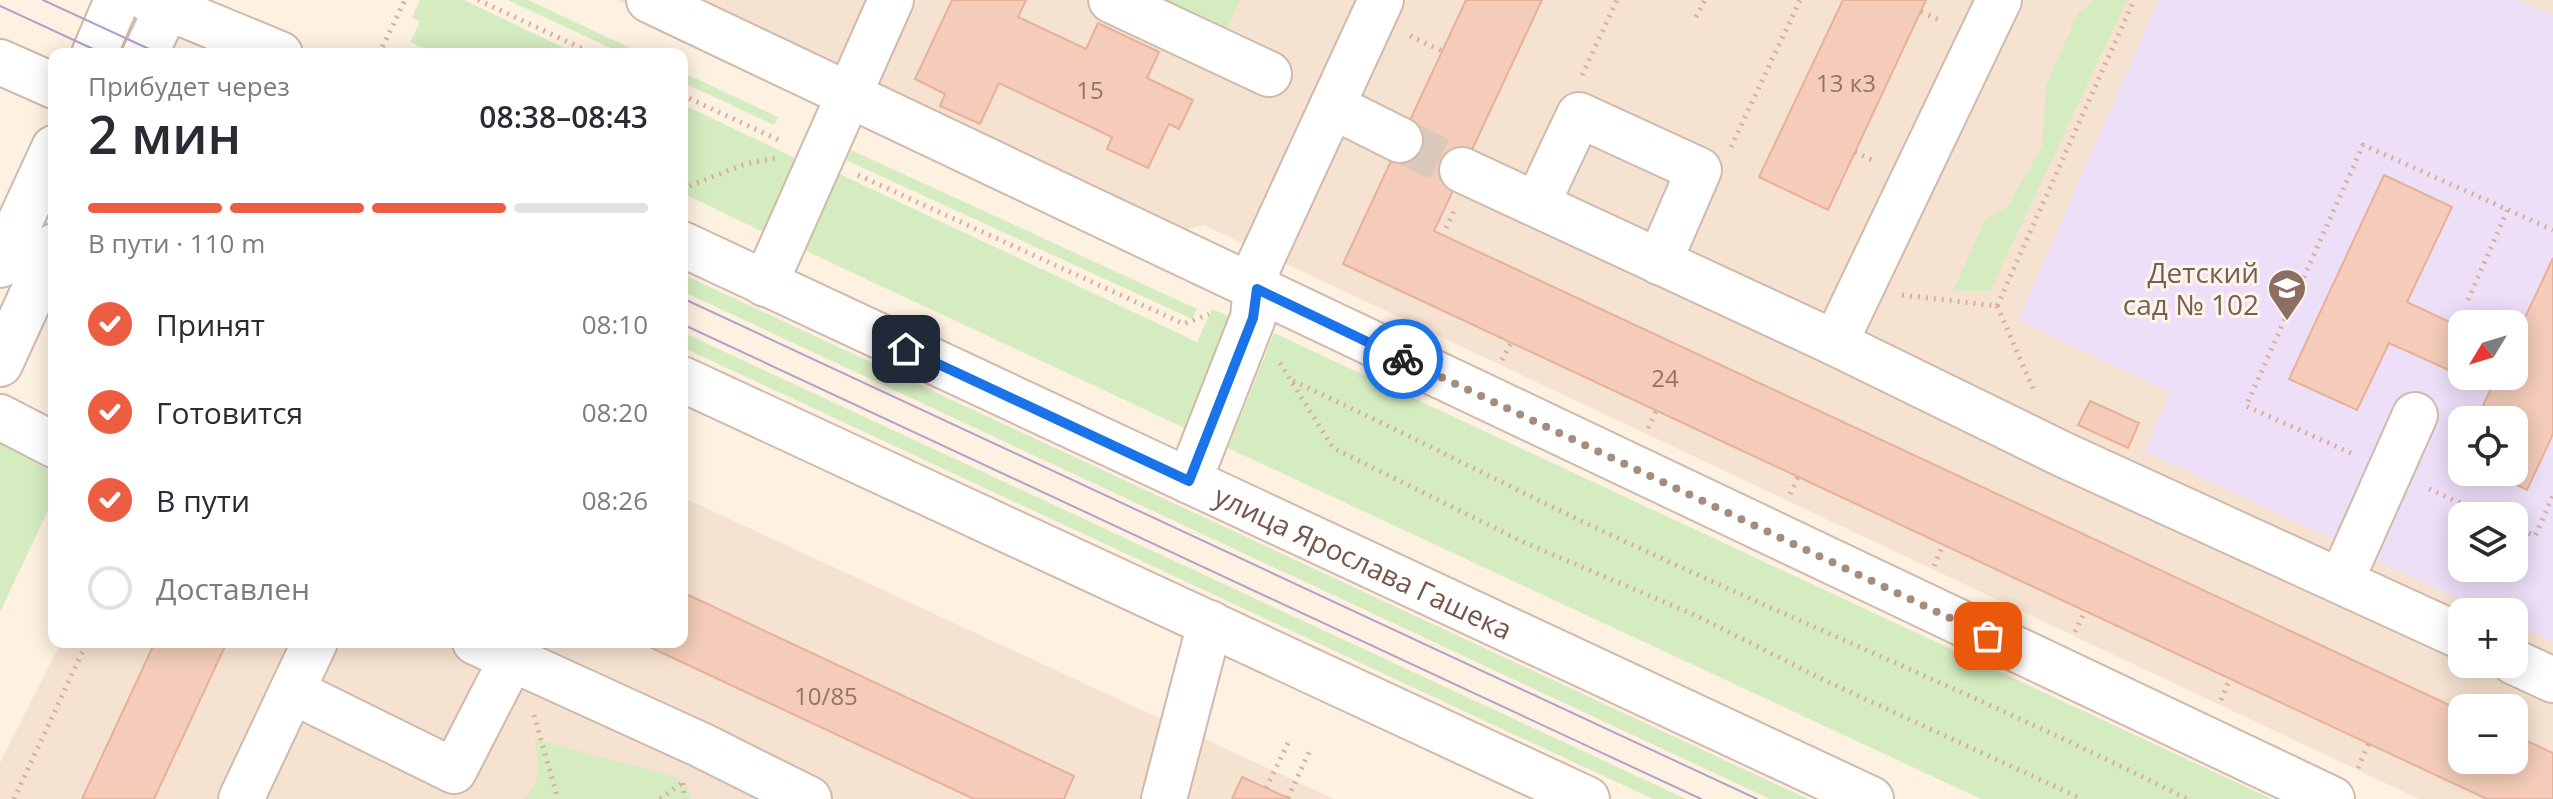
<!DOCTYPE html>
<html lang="ru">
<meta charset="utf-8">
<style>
body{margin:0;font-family:"Open Sans",sans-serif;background:#f2f2f3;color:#2b2b33;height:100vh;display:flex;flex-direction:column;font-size:30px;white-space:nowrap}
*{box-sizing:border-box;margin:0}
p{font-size:26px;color:#7c7c81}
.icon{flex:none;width:44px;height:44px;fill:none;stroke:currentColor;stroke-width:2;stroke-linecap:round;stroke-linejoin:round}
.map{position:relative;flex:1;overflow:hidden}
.side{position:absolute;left:48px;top:48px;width:640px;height:600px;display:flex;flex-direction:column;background:#fff;border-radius:16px;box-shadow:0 4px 20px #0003}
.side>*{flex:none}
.needle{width:52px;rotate:232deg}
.fabs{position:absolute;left:2448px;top:310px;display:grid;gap:16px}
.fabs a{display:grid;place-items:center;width:80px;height:80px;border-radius:16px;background:#fff;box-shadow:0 4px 20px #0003;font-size:40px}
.pin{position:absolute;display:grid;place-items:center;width:68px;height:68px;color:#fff;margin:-34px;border-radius:16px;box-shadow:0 4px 12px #0006}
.courier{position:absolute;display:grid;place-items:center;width:80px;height:80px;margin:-40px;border:6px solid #1a73e8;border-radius:50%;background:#fff;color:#222;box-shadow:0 2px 10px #0007}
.overview em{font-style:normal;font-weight:600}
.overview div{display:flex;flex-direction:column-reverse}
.overview{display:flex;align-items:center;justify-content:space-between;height:136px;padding:0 40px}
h1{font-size:52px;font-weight:600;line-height:60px}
.bar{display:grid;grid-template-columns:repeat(4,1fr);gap:12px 8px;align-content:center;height:96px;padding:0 40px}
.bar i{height:10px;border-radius:6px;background:#e1e1e2}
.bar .selected{background:#ed5d42}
.bar p{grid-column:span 4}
ol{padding:0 40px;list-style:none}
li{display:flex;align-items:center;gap:24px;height:88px}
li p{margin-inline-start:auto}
li .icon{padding:8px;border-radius:50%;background:#ed5d42;color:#fff;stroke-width:4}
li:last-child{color:#7c7c81}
li i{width:44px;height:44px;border:4px solid #e1e1e2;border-radius:50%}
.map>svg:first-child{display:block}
</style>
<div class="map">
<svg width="2553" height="799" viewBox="0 0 2553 799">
<rect width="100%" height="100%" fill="#fdf1e2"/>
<!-- residential -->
<path fill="#f5e2d0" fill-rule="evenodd" d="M617,0h1936v799h-134l-1215,-574 -73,17zM2462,324h52v52h-52zM2462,420h52v52h-52zM2462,516h52v52h-52zM2462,612h52v52h-52zM2462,708h52v52h-52z
M682,497l652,302h-1334v-36l61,-121h621z"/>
<!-- education -->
<path fill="#eedff9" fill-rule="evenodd" d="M2159,0h359l35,16v626l-39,-18v-12h-27l-342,-161 25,-59 -152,-72zM2462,324h52v52h-52zM2462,420h52v52h-52zM2462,516h52v52h-52z"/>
<!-- green -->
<path fill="#d5ebc0" d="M420,0h44l113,54h-141l-26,-12 10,-20 -8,-5z
M508,0h20l115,54h-20z
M1156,0h84l-15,32z
M2095,0h32l-137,291h-37l32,-71 22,-13 35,-60 4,-61 32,-73z
M682,72l96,45 -4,8 -92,-43z
M682,104l123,59 -35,72 -88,-42z
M851,150l346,159 -5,10 -346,-159z
M833,171l364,171 15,-33 25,11 -46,111 -391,-183z
M682,274l1126,525h-38l-1088,-508z
M682,332l1004,467h-33l-971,-452z
M1274,333l998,466h-291l-753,-351z
M0,438l54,22v38l-54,114z
M534,739l142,38 12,11 3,11h-167c18,-17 15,-39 10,-60z"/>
<!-- building -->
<path fill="#f4ccb9" stroke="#e7b198" stroke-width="2" d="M952,0h74l-8,17 68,32 12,-26 61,29 -12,26 46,22 -14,29 -10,-5 -21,44 -41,-19 5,-12 -113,-54 -19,41 -40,-18 5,-12 -30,-15z
M1466,0h76l-108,231 1028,480v49h52v-25l39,18v46h-66l-1144,-535z
M1843,0h83l-98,210 -69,-33z
M2384,175l68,32 -45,95 55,26v48h52v-35l39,-83v176l-26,56 -38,-18h25v-52h-38l15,-31 -102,-46 -32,67 -68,-31z
M2090,401l49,22 -11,25 -50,-23z
M682,592l392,184 -10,23h-90l-335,-157h43z
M155,642h72l-73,157h-72z
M1242,777l48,22h-58z"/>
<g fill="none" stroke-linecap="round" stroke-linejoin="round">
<!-- minor-tunnel -->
<path stroke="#dbcabb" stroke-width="44" stroke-dasharray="44 22" stroke-linecap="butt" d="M1400,140l62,30"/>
<defs>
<g id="minor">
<path d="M149,0l131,54"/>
<path d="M649,0l1683,799"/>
<path d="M1111,0l158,74"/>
<path d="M94,54l23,-54"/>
<path d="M145,54l26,-54"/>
<path d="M0,62l54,24"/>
<path d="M1332,106l68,34"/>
<path d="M1462,170l373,173 227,111 400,183"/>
<path d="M1537,204l42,-89 120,55 -40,92"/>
<path id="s1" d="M682,244l1189,555"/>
<path d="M0,265l54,-117"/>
<path d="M765,284l126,-284"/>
<path d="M1835,343l164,-343"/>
<path d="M0,364l54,-118"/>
<path d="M682,379l905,420"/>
<path d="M0,417l54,28"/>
<path d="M1189,481l64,-163 5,-51 123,-267"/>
<path d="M2341,581l74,-166"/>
<path d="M475,642l226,103 108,54"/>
<path d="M2514,662l39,18"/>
<path d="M292,691l162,80 57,-111"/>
<path d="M241,799l74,-157"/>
<path d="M1164,799l46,-176"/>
</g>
</defs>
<!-- minor casing -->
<use href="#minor" stroke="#d1b9ab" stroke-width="48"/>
<!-- path -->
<path stroke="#d9af9c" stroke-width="5" stroke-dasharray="2 6" stroke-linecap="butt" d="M478,0l116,54
M1921,12l21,9
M1696,17l9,-17
M1410,36l32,15
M379,54l26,-54
M1582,75l35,-75
M682,95l101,47
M1731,147l69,-147
M1855,152l21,10
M858,175l326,149 25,-10
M682,189l63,-25 31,-6
M1446,228l8,-17
M1902,295l95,11 137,-306
M2468,300l40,-91
M1997,306l38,87
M1502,360l9,-17
M1280,363l53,85 188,93 176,75 127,64 258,119
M1293,381c116,53 228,113 344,166 183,85 370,161 550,252
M1648,428l8,-17
M2351,453l-105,-47 117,-261 190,85
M2429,489l61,27
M1790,494l8,-17
M2514,527l21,9 18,-40
M1934,566l9,-21
M2075,632l10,-21
M2221,700l9,-22
M534,715l24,84
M2358,768l11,-25
M683,783l1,16
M1266,788l22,-45
M1288,798l21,-46
M14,799l73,-157
M660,799l22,-16"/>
<!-- minor -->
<use href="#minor" stroke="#fff" stroke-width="44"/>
<!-- tram -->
<path stroke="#b3a1c7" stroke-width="2" d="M43,0l117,54
M0,6l104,48
M682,298l1075,501
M682,324l1019,475"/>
</g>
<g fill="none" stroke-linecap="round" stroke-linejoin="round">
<!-- done -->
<path stroke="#a58c7d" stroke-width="8" stroke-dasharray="0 14.4" d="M1403,359l585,277"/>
<!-- route -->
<path stroke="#1a73e8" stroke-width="10" d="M906,349l283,132 64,-163 4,-29 146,70"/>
</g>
<!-- icons -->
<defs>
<symbol id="school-pin" viewBox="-11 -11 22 30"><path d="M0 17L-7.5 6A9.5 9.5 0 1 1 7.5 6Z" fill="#8d6e63" stroke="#fff5e9"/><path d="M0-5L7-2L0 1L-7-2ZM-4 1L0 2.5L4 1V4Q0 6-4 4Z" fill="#fff"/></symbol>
</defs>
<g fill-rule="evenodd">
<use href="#school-pin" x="2265" y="266" width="44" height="60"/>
</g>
<g text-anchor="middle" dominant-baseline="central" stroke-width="6" stroke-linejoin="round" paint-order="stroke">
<!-- number labels -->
<g font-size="24" fill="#967364">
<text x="1846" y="82">13 к3</text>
<text x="1090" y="89">15</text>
<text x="1665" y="377">24</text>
<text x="826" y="695">10/85</text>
</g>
<!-- education labels -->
<g font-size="28" fill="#785e54" stroke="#fff5e9" text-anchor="end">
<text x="2259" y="272">Детский<tspan x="2259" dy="32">сад № 102</tspan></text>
</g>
<!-- street labels -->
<g font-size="28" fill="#765547" stroke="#fff5e9">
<text stroke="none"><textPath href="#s1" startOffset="752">улица Ярослава Гашека</textPath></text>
</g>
</g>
</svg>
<div class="fabs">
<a><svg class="needle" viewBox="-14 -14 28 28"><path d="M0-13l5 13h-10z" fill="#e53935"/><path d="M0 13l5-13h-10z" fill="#7c7c81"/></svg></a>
<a><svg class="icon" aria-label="locate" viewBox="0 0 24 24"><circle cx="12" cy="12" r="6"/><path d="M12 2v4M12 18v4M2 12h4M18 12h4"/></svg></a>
<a><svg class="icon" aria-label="layers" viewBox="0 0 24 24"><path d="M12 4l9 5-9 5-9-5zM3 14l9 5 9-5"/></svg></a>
<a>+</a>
<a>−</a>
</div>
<div class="pin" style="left:1988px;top:636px;background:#ea580c"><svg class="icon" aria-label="bag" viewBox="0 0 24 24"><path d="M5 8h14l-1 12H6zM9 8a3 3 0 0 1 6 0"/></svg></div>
<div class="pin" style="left:906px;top:349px;background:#1f2937"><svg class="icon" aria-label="home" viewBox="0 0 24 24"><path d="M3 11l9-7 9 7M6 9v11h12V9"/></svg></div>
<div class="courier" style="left:1403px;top:359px"><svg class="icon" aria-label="bike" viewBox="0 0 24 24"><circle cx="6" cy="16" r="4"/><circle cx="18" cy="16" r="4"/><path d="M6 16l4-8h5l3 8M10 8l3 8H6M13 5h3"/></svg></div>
<section class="side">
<div class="overview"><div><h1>2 мин</h1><p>Прибудет через</p></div><em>08:38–08:43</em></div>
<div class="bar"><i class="selected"></i><i class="selected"></i><i class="selected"></i><i></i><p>В пути · 110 m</p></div>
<ol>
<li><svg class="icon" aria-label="check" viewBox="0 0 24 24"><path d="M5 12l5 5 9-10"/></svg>Принят<p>08:10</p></li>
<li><svg class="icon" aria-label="check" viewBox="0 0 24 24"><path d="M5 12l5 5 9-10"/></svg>Готовится<p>08:20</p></li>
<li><svg class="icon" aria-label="check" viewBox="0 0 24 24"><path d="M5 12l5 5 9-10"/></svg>В пути<p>08:26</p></li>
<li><i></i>Доставлен</li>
</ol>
</section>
</div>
